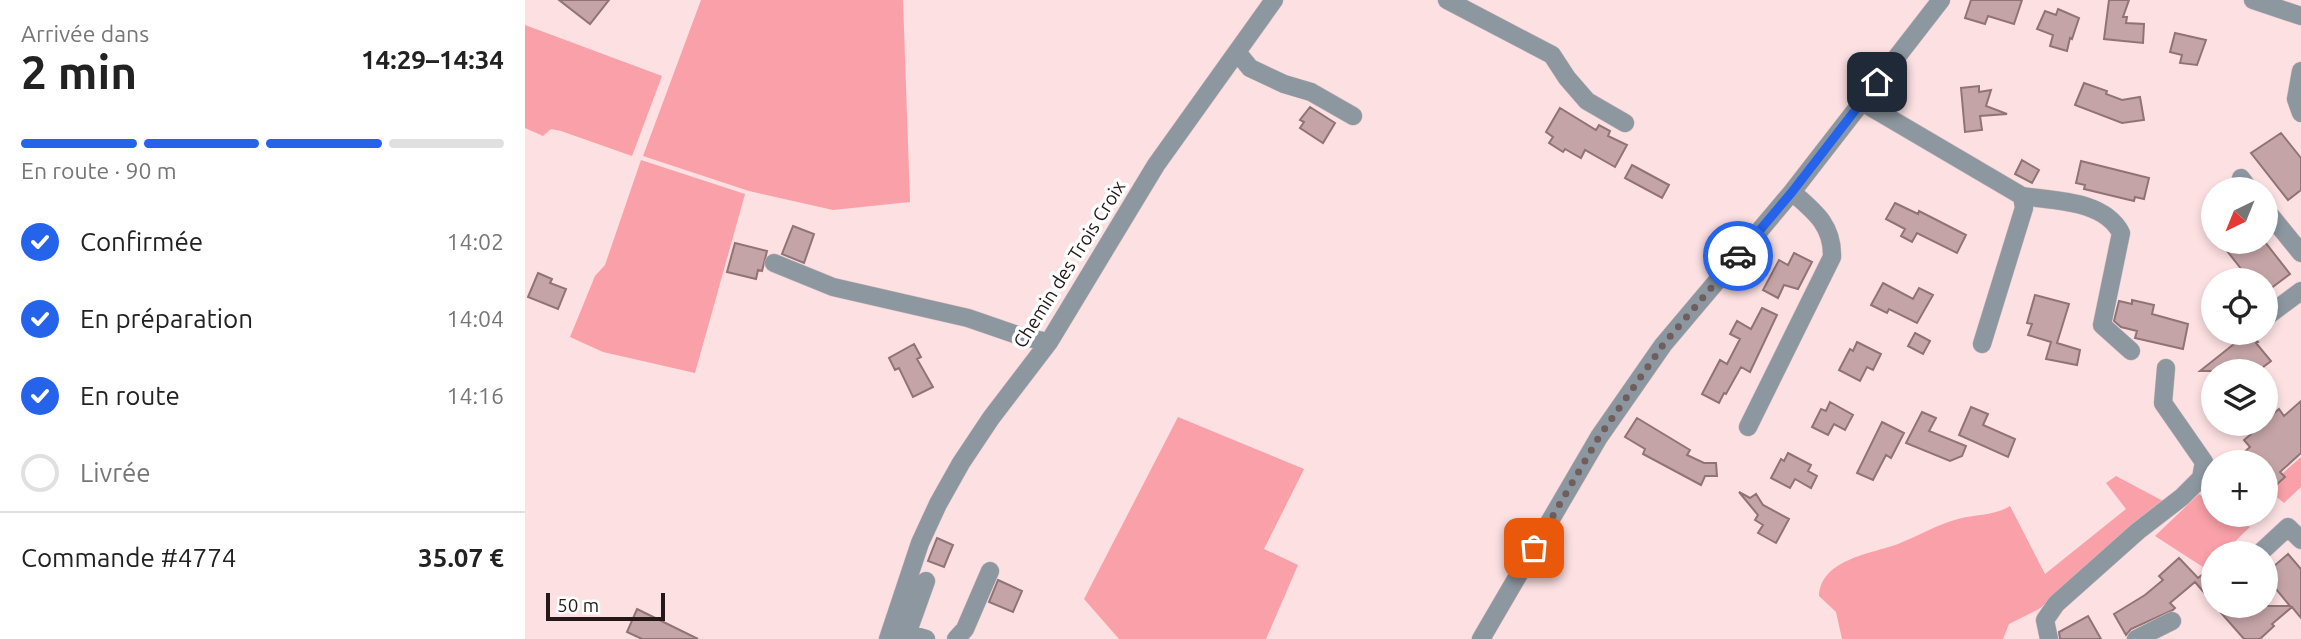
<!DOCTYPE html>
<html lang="fr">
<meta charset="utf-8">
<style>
body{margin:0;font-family:Ubuntu,sans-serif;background:#f2f2f2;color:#222;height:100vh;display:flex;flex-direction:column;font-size:26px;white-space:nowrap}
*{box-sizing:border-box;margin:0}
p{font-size:23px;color:#767676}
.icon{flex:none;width:38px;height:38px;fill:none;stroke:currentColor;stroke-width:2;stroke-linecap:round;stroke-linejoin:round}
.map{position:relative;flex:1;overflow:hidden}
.side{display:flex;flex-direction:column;background:#fff;width:525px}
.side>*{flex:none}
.needle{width:46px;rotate:223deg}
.controls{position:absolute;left:1676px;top:177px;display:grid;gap:14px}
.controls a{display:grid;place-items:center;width:77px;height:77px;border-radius:50%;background:#fff;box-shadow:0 4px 10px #0003;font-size:35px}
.scale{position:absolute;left:21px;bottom:18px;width:119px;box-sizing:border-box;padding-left:7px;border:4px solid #241819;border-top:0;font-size:19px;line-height:24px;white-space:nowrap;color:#241819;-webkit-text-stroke:5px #fff;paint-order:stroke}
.pin{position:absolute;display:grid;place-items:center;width:60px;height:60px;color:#fff;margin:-30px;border-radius:14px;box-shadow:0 4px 10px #0006}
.courier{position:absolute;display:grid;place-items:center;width:70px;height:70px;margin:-35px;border:5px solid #2563eb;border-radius:50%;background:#fff;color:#222;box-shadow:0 2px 9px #0007}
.head em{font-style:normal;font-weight:700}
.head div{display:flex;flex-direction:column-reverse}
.head{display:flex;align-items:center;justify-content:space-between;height:119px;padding:0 21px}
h1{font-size:46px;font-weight:700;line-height:52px}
.bar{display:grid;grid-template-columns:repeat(4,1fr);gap:10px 7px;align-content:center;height:84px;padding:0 21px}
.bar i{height:9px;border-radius:5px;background:#e0e0e0}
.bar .on{background:#2563eb}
.bar p{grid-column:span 4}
.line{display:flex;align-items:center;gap:18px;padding:0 21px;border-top:2px solid #e0e0e0}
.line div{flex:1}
ol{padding:0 21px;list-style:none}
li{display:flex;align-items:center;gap:21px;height:77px}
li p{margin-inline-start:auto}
li .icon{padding:7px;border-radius:50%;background:#2563eb;color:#fff;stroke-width:4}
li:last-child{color:#767676}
li i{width:38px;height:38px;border:4px solid #e0e0e0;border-radius:50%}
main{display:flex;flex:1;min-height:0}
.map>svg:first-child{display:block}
</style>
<main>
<section class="side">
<div class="head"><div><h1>2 min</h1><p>Arrivée dans</p></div><em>14:29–14:34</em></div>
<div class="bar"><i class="on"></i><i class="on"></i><i class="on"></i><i></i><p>En route · 90 m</p></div>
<ol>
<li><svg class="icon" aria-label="check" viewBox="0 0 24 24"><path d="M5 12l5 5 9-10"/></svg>Confirmée<p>14:02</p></li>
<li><svg class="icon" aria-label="check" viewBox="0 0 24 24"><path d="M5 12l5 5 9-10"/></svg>En préparation<p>14:04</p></li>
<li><svg class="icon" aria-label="check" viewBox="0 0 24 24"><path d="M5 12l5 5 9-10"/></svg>En route<p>14:16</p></li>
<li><i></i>Livrée</li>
</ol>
<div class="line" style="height:91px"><div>Commande #4774</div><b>35.07 €</b></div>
</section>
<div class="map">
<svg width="1776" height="639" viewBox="0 0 1776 639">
<rect width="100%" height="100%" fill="#fce0e2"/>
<!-- green -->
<path fill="#f9a0a8" d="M176,0h202l7,202 -77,8 -84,-19 -106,-35z
M0,25l137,51 -30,80 -71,-25 -10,-2 -8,7 -18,-8z
M116,160l104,34 -50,179 -92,-21 -33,-15 25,-61 10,-11z
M653,417l126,52 -40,80 34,16 -32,74h-147l-35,-40z
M1776,457v30l-17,16 -18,-15z
M1591,476l47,25 -124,108 -30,15 -6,15h-161l-6,-27 -17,-16c2,-37 52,-42 79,-52 20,-8 40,-20 60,-25 18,-5 36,-3 52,-13l35,68 81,-65 -20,-26z
M1674,494l15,10v10l16,1 20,12 -27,26h-9v9l-8,7 -51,-33z"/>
<!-- building -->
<path fill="#c5a4a7" stroke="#927375" stroke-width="2" d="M34,0h50l-19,24z
M1446,0h51l-8,24 -26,-8 -3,8 -20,-6z
M1584,0h20l-6,17h4l-1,6 18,1 -1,19 -39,-4z
M1533,9l21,9 -7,21 -2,-1 -3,13 -17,-5 3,-11 -16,-6 8,-18 11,4z
M1650,33l31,7 -9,25 -17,-2 2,-8 -12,-3z
M1559,83l23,8 -1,3 16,6 18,-3 4,23 -22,3 -47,-18z
M1454,86v6l12,-2 -5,16 21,8 -27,2 2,14 -17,2 -4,-44z
M785,107l25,16 -12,20 -23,-15 4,-6 -4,-2z
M1035,108l36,22 3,-5 11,6 -2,5 19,9 -12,22 -30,-17 -4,8 -16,-9 -2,3 -14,-9 4,-6 -7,-5z
M1756,133l20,25v32l-13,10 -37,-47z
M1497,160l17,10 -7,13 -17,-9z
M1556,161l68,17 -5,21 -9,-2 -1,4 -50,-12 1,-4 -9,-2z
M1107,165l37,20 -7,13 -37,-20z
M1370,203l23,11 1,-3 47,24 -9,18 -40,-20 -5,9 -11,-6 4,-7 -19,-10z
M268,226l21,8 -10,29 -22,-9z
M1714,242h26l25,32 -24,18v-12h-16l-23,-29z
M210,243l32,8 -5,20 -4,-1 -2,9 -29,-7z
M1269,253l18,9 -14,27 -14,-4 -6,13 -15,-8 16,-30 9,5z
M13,273l14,6 -2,4 16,6 -8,20 -30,-12z
M1358,283l30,16 6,-11 14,7 -16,28 -28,-14 -2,4 -16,-8z
M1510,295l34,9 -12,39 23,7 -3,15 -31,-6 5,-17 -23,-7 4,-11 -5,-1z
M1607,300l22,5 -2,9 36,10 -5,25 -48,-11 2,-7 -16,-4 -7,-6 5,-20 13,3z
M1237,308l15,7 -27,57 -9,-5 -15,27 -2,-1 -5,10 -17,-9 18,-34 7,4 13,-25 -10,-5 7,-13 14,8z
M1724,332l9,10 -2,1 15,18 -13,10h-58z
M1390,333l15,8 -7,13 -15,-8z
M1332,342l24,12 -8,16 -6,-3 -7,14 -21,-11 11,-21 3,2z
M389,344l7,13 -4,2 16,28 -20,10 -14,-29 -4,2 -6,-12z
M1776,401v52l-21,19 5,5 -19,17v-32h-19l-6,-7 9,-8 -6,-7 19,-16h3v-4l13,-11 5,7z
M1305,402l23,13 -8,15 -11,-6 -6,11 -16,-8 9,-18 5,2z
M1446,407l17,7 -5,11 32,14 -7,18 -49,-22z
M1397,412l14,6 -7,13 37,15 -4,10 -12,5 -44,-18z
M1112,418l53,32 -3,5 17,8h12l1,13h-12l-4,9 -58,-31 2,-5 -20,-12z
M1357,422l22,11 -13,25 -5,-3 -13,25 -16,-7z
M1263,453l23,12 -3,6 9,5 -6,12 -16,-9 -5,9 -19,-10 10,-19 3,2z
M1214,492l11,6 6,-4 7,11 26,14 -13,24 -18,-10 5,-8 -8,-5 3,-5z
M412,538l16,7 -9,22 -16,-6z
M1763,554l13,15v49l-9,-11 -20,17 2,2 -14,13h-16l-29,-33h75l-24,-29v-4z
M1654,558l19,20 16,-13v39l-19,-22 -25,21 5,5 -2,2 -42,19 -5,6 -12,-21 31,-19 18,-15 -4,-4z
M473,580l24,11 -9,21 -24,-10z
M112,609l61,30h-56l-15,-7z
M1563,616l13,23h-41l-1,-7z"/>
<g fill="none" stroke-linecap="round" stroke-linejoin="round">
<defs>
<path id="minor" d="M922,0l105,55 15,23 20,23 38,22
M1728,0l48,16
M712,52l13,16 34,16 27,8 42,24
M1776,71l-5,28 5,14
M1337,102l160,94 2,12 -42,136
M1716,178l8,11
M1497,196c33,5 82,4 99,37l-19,92 29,26
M1741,210l35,43
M249,263l59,24 135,31 55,19 26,5
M1741,317l35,-26
M1223,427l84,-170c1,-32 -18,-46 -40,-65
M1735,553l28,-26 13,13
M374,631l27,8
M382,634l19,-53
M363,639l32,-96 18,-39 23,-41 30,-45 58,-76 107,-177 118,-165
M431,639l9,-10 25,-58
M956,639l118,-202 64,-92 129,-153 149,-192
M1524,639l-4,-19 11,-16 82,-73 44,-34 19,-19 3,-16 -41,-59 3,-35
M1611,639l36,-18"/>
</defs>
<!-- minor casing -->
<use href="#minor" stroke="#d5bcbe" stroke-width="19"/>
<!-- minor -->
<use href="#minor" stroke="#8c979f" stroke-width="18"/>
</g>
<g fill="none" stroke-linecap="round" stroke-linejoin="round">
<!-- done -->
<path stroke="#705e5f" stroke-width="7" stroke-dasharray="0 12.6" d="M1009,548l65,-111 64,-92 75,-89"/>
<!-- route -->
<path stroke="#2563eb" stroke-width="9" d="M1213,256l54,-64 85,-110"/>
</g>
<g text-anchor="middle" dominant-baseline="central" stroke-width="7" stroke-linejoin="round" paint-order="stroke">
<!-- street labels -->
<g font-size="19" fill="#241819" stroke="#fff">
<text transform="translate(544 264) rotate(-58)">Chemin des Trois Croix</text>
</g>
</g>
</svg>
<div class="controls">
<a><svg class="needle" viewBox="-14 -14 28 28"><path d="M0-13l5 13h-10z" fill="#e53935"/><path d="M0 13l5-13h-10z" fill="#767676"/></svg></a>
<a><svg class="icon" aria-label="locate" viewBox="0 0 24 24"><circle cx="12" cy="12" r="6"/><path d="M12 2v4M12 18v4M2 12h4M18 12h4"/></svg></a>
<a><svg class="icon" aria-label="layers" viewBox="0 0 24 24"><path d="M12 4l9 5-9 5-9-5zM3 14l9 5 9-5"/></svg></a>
<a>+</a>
<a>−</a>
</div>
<div class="scale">50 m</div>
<div class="pin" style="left:1009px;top:548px;background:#ea580c"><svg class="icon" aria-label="bag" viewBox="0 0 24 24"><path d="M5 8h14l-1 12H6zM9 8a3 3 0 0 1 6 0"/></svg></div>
<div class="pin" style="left:1352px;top:82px;background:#1f2937"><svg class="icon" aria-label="home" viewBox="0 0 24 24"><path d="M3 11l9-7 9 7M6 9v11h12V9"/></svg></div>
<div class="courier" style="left:1213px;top:256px"><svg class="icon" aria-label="car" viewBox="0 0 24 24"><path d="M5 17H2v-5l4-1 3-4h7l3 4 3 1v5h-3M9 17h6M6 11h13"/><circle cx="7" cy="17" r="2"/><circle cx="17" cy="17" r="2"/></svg></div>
</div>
</main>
